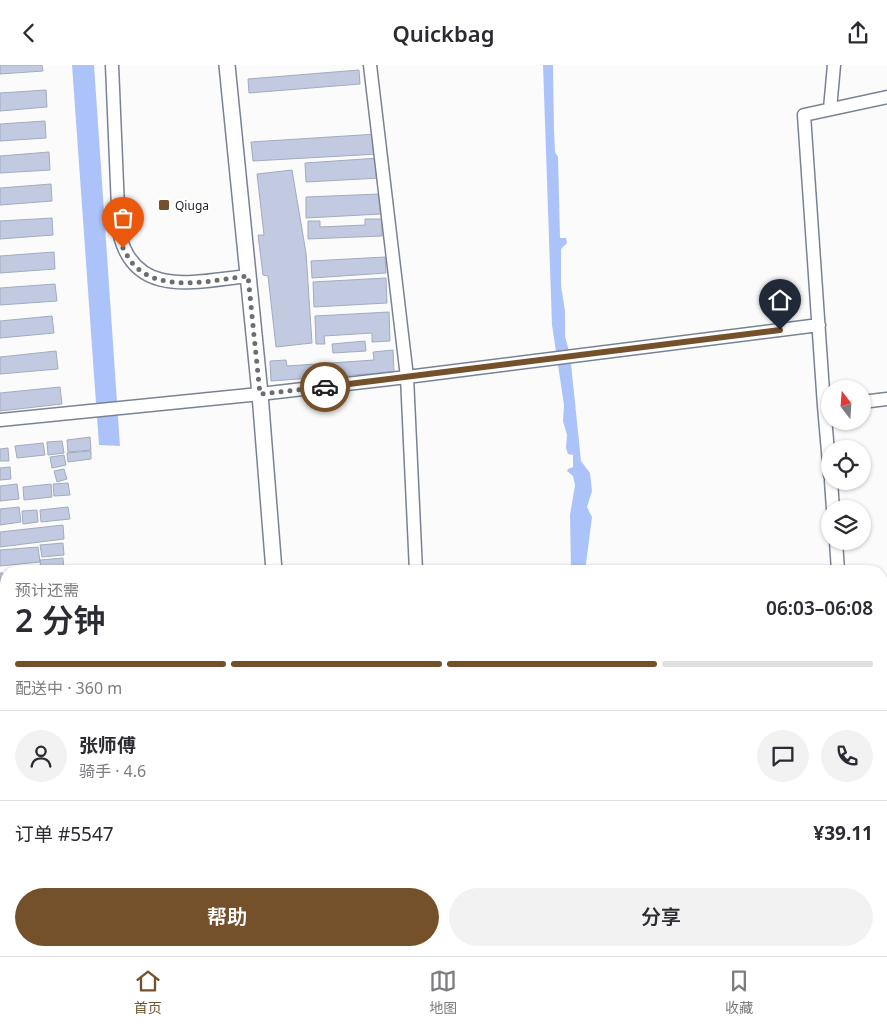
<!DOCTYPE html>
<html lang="zh">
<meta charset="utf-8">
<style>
body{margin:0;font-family:"Noto Sans","Noto Sans SC",sans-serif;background:#f2f2f3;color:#2b2b33;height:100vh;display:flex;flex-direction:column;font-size:19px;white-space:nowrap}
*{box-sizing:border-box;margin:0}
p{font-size:16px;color:#7c7c81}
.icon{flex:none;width:28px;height:28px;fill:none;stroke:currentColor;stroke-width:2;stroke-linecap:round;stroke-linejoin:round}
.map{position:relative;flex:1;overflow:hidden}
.side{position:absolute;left:0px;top:500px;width:888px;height:391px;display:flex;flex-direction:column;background:#fff;border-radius:20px 20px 0 0;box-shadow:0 1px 4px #0004}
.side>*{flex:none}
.needle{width:32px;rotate:343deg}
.buttons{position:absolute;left:821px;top:315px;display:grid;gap:10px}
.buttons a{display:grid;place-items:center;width:50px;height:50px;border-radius:50%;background:#fff;box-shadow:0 1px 4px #0004;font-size:25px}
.pin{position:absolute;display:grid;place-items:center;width:42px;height:42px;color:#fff;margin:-51px -21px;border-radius:50% 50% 50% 0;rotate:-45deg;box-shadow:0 0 5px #0007}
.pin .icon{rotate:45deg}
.courier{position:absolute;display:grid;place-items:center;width:50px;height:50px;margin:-25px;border:4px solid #75512b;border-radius:50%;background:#fff;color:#222;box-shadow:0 1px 6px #0007}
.summary em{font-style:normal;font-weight:600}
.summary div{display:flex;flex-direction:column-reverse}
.summary{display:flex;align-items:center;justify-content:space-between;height:85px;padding:0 15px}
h1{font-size:32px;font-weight:600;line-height:38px}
.bar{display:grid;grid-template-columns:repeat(4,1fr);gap:8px 5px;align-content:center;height:60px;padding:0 15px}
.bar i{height:6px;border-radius:4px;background:#e1e1e2}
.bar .on{background:#75512b}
.bar p{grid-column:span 4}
.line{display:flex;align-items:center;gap:12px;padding:0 15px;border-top:1px solid #e1e1e2}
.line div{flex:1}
.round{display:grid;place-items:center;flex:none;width:52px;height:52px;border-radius:26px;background:#f2f2f3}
.action{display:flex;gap:10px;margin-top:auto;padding:10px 15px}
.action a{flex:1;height:58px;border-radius:30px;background:#75512b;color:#fff;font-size:20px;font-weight:600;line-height:58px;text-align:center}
.action a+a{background:#f2f2f3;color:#2b2b33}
header{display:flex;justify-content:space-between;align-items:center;height:65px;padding:0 15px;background:#fff;font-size:22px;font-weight:600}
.dock{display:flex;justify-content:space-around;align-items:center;height:70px;border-top:1px solid #e1e1e2;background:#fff;font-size:14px;color:#7c7c81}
.dock a{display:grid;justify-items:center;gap:2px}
.dock .on{color:#75512b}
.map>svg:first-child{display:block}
</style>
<header><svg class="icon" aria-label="back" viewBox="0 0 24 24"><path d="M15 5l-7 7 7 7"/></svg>Quickbag<svg class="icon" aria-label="share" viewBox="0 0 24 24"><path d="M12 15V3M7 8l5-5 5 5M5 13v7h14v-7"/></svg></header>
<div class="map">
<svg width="887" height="891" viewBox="0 0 887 891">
<rect width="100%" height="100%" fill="#fbfbfb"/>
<!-- water -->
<path fill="#acc3fa" d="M72,0h22l26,381 -21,-1z
M543,0h10l1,65 1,22 3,5 2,81h6l1,5 -6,6v37l4,25v26l5,17 11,107 9,12 2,18 -5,16 5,10 -7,54h-14l-1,-56 5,-30 -2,-9 -6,-5 1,-2 5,-2v-12l-5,-1 -2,-6 1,-13 -4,-14 1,-16 -12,-80z"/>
<!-- building -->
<path fill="#c1cae0" stroke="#a2abc0" d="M0,0h42l1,6 -43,3z
M359,5l1,14 -111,9 -1,-14z
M46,25l1,17 -47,4v-18z
M45,56l1,17 -46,3v-17z
M377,69l1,20 -125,7 -2,-19z
M49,87l1,18 -50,3v-17z
M379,93l1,20 -74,4 -1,-19z
M292,105l14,83 6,90 -36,4 -8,-71 -5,-1 -5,-40h6l-7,-61z
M51,119l1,17 -52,4v-17z
M380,129l1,20 -75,4v-21z
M52,153l1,17 -53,4v-18z
M365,154h17v17l-74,3v-18h12v6l45,-2z
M54,187l1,17 -55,4v-17z
M385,192l1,16 -74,5 -1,-17z
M386,213l1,25 -73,4 -1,-25z
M55,219l2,17 -57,4v-17z
M389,247l1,29 -18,1v-9l-48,3 1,8h-9l-1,-28z
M52,251l2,17 -54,5v-17z
M365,276l1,10 -33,2 -1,-9z
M393,285l1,22 -123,9 -1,-20 16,-1 1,6 87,-6 -1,-8z
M56,286l2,18 -58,5v-17z
M60,322l2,17 -62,7v-18z
M90,372l1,13 -23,2 -1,-12z
M62,376l2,12 -16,2 -1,-13z
M43,378l2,12 -28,3 -2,-12z
M8,383l1,13h-9v-12z
M91,386v8l-23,3 -1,-9z
M64,390l2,10 -14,3 -2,-11z
M10,402l1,12 -11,1v-12z
M64,404l3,10 -10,3 -3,-11z
M68,418l2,12 -16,1 -1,-12z
M17,419l2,15 -19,2v-15z
M51,419l1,13 -28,3 -1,-13z
M19,442l2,15 -21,3v-16z
M68,442l2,12 -29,3 -1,-12z
M37,445l1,12 -15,2 -1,-13z
M63,460l1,14 -64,8v-15z
M63,478l1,12 -22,2 -2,-12z
M38,482l2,15 -40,4v-16z
M63,493l1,12 -23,1 -1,-11z
M0,508h3l2,27h-5z
M0,541h5l1,11 -6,1z
M6,577v12h-6v-11z
M0,655h2l2,7 2,-1v12l-6,1z
M0,684h5l1,12h-6z"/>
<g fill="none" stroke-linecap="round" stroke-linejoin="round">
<defs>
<path id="minor" d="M112,0l7,167c15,68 78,49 129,44
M370,0l37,312 9,194
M830,44l4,-44
M862,337l25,-3
M830,340l-6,1 -20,-291 83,-18
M824,341l6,69
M0,355l260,-26 147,-17 412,-52
M831,416l2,28
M836,476l2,30
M853,885v6"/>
<path id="major" d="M227,0l33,329 14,177
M303,885l1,6"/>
</defs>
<!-- minor casing -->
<use href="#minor" stroke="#798295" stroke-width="15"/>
<!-- major casing -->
<use href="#major" stroke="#798295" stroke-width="18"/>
<!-- minor -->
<use href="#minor" stroke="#fff" stroke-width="12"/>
<!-- major -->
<use href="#major" stroke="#fff" stroke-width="15"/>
<!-- rail -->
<path stroke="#6e7075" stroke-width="2.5" stroke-dasharray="6 6" stroke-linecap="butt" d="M881,712l6,-2
M881,720l6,-1
M297,891l21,-6
M326,891l20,-6
M345,891l19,-6
M436,891l22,-6"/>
</g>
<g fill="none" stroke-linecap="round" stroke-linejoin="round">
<!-- done -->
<path stroke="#6b6d72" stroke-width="5" stroke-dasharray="0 9" d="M123,183c3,5 6,12 10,16 27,30 80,16 115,12l12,118 65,-7"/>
<!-- route -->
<path stroke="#75512b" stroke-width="6" d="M325,322l455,-57"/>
</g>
<!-- markers -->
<rect fill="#75512b" stroke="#fff" stroke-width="2" x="158" y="134" width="12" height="12" rx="2.5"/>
<g text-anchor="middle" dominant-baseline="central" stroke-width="4.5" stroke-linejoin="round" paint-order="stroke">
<!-- poi labels -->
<g font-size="12" fill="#1e2129" stroke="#fff" text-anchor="start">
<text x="175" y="140">Qiuga</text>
</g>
</g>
</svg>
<div class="buttons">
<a><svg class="needle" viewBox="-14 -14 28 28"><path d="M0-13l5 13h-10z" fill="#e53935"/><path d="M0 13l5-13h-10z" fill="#7c7c81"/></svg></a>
<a><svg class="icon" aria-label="locate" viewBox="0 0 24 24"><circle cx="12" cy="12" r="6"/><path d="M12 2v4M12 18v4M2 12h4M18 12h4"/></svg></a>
<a><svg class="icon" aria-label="layers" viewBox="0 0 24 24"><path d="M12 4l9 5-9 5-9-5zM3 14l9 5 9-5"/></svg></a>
</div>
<div class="pin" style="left:123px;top:183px;background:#ea580c"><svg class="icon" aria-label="bag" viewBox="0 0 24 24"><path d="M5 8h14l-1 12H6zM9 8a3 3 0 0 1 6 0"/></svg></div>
<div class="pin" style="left:780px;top:265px;background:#1f2937"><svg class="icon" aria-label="home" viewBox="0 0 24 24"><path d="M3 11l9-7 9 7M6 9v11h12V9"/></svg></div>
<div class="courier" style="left:325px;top:322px"><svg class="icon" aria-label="car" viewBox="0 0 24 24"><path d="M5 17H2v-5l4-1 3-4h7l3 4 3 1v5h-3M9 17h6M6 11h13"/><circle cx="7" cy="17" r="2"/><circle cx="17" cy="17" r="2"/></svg></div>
<section class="side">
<div class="summary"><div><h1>2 分钟</h1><p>预计还需</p></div><em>06:03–06:08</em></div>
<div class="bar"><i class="on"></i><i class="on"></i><i class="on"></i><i></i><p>配送中 · 360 m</p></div>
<div class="line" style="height:90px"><a class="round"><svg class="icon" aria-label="person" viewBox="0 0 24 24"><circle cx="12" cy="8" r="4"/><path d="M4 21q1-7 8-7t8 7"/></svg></a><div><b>张师傅</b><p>骑手 · 4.6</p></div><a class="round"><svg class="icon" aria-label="chat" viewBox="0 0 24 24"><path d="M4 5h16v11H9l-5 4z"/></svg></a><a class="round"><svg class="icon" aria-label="phone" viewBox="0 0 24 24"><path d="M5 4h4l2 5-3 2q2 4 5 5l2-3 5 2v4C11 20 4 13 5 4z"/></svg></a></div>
<div class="line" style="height:65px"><div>订单 #5547</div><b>¥39.11</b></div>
<div class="action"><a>帮助</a><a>分享</a></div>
</section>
</div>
<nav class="dock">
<a class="on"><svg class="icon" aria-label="home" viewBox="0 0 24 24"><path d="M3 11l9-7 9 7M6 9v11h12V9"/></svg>首页</a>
<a><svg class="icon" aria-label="map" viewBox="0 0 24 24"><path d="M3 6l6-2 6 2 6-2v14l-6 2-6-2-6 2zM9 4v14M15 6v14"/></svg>地图</a>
<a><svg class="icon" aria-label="saved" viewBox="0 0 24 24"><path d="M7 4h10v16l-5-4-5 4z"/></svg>收藏</a>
</nav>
